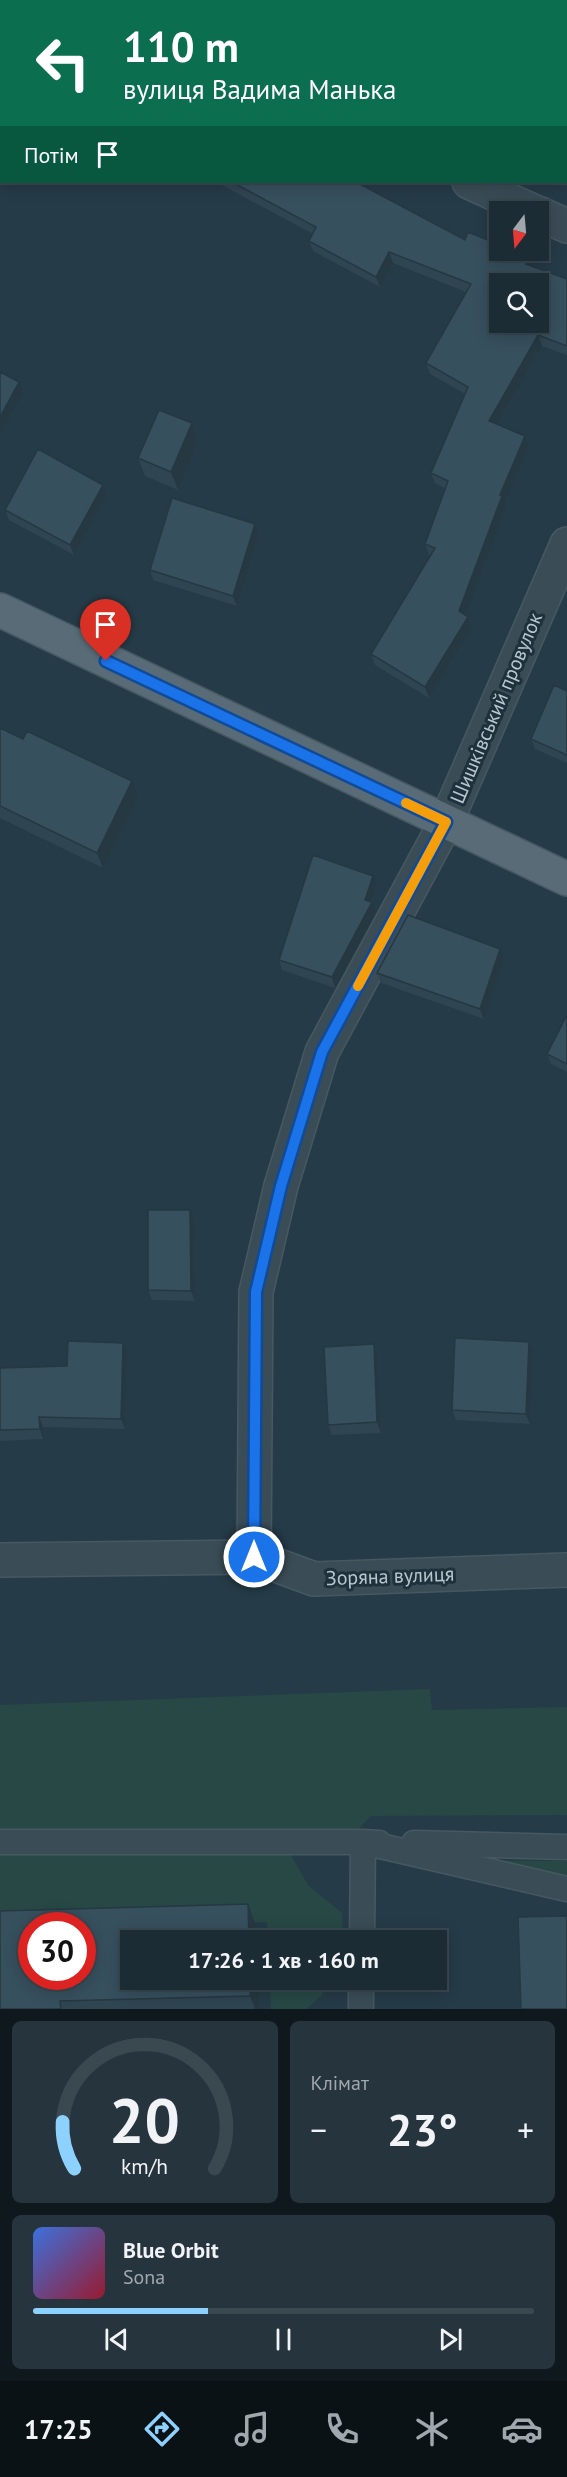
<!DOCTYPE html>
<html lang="uk">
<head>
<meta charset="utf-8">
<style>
  body { margin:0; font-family:"PT Sans",sans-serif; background:#25343d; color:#f1f3f6; height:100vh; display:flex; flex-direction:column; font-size:22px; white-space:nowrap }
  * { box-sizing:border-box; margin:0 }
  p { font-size:20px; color:#a0a7ad }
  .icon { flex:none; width:33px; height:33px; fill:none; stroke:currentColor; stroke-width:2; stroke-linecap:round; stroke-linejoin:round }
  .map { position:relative; height:2009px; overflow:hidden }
  .sheet { display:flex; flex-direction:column; gap:12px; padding:12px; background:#0f181d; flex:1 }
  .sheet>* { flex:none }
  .top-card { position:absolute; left:0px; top:0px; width:567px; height:183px; box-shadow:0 3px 15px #0003,0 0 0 2px #3a4850; background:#0b6e4f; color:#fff; overflow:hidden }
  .needle { width:39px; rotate:196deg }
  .fabs { position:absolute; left:489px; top:201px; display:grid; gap:12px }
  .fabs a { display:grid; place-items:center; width:60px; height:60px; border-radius:0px; background:#1c2c35; box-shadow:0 3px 15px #0003,0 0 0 2px #3a4850; font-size:30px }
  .speed { position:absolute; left:18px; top:1912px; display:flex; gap:12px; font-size:30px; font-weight:700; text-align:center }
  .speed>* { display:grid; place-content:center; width:78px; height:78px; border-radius:50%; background:#1c2c35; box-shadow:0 3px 15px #0003,0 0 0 2px #3a4850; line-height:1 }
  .speed .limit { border:9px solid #d22; background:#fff; color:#111 }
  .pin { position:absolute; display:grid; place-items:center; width:51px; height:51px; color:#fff; margin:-62px -26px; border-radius:50% 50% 50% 0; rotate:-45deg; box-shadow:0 0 6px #0007 }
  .pin .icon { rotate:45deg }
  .me { position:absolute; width:66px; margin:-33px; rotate:0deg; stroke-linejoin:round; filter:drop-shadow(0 0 4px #0008) }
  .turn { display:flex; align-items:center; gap:21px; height:126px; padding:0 24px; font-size:27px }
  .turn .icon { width:78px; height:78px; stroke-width:2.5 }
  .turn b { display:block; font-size:42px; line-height:51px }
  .then { display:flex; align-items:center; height:57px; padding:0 24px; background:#0003; gap:12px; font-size:22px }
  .big { font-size:45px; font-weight:800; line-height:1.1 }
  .sheet .card { flex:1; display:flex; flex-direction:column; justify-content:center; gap:9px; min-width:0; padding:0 21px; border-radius:9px; background:#25343d }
  .sheet .dial { align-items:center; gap:0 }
  .dial svg { height:156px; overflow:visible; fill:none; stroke:#3a4850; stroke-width:7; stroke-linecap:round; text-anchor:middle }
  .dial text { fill:#f1f3f6; stroke:none }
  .song { display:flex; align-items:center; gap:18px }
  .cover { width:72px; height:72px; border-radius:9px; background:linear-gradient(135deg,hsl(220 70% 55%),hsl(350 70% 35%)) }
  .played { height:6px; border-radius:3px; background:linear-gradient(90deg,#8dd1ff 35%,#3a4850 35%) }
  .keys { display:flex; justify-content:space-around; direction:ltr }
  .heat { display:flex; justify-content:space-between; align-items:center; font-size:33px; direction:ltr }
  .sheet .tiles { flex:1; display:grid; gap:12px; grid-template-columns:1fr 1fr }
  .card:last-child { grid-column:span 2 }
  .trip { position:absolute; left:120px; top:1930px; width:327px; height:60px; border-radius:0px; background:#1c2c35; box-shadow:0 3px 15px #0003,0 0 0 2px #3a4850; font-weight:800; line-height:60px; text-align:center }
  .menu { display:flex; height:96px; justify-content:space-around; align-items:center; background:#0b1215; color:#a0a7ad }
  .menu .icon { width:42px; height:42px }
  .menu .on { color:#8dd1ff }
  .menu b { font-size:27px; color:#f1f3f6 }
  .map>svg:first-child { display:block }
</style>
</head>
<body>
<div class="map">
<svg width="567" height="2009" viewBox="0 0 567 2009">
  <rect width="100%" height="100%" fill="#253b47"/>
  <path fill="#274845" d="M430,1689L432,1710L567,1707V1815L371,1816L353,1835L288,1850L308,1885L342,1913L343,1941H268L267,1922L0,1928V1705Z
    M469,1860L567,1861V1881Z
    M270,1980H329L321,1996L306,2009H271Z"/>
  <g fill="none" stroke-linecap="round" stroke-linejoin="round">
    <g stroke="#465862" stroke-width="27">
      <path id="service" d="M0,1842H363L567,1889
        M414,1843L567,1847
        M362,1941L363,1842L379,1843
        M361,2009V1980"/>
    </g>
    <g stroke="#465862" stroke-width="36">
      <path id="minor" d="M65,0L68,2
        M469,182L535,212
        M538,213L567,226
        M254,1557L256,1292L281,1186L322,1052L446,822L567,544
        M0,1560L254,1557L314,1579L567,1570"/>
    </g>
    <g stroke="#465862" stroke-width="36">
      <path id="primary" d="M0,610L567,879"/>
    </g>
    <path stroke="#415f5b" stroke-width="4" stroke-dasharray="4.5 4.5" stroke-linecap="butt" d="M521,2L522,0"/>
    <use href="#service" stroke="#3a4c56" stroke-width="24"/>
    <use href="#minor" stroke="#3a4c56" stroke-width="33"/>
    <use href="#primary" stroke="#586b76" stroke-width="33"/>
  </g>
  <path fill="#2f4551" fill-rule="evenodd" d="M388,0H484L483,2H390Z
    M216,182H356L465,240L567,279V355L542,346L498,424L529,447L505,503L506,507L465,615L468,617L472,627L429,698L375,665L371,654L431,556L429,555L425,544L446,489L435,483L431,473L465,394L430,374L426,363L466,292L393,263L380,287L313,251L309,241L313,234Z
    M198,441L178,490L145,476L138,458Z
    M103,485L107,495L74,555L9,520L5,510Z
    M255,524L259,534L237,606L153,580L150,570Z
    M567,691V763L535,749L531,739Z
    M0,728L138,797L103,868L0,818Z
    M377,886L372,902L376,912L335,988L282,970L279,960Z
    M504,959L484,1019L381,983L377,973Z
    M567,1015V1072L551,1064L547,1054Z
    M190,1210L194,1220L195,1301L152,1300L148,1290Z
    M123,1343L127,1353L125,1429L43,1427V1439L0,1441V1368L67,1366Z
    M374,1344L377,1354L381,1433L332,1435L328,1425Z
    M533,1352L530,1424L456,1420L452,1410Z
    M248,1904L258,1931V1941H130V1980H259V2009H0V1911ZM32,1926H82V1977H32Z"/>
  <path fill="#263842" d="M455,0H484L483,2H453Z
    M2,115V134L0,137V118Z
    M389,252L393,263L380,287L376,277Z
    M529,257L533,267L526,264Z
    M538,335L542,346L493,432L489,421Z
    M19,382L23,392L0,434V417Z
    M192,423L198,441L178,490L171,472Z
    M525,436L529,447L505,503L506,507L463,622L459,611L500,495Z
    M103,485L107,495L74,555L70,545Z
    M255,524L259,534L237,606L233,596Z
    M468,617L472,627L429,698L425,687Z
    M132,781L138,797L103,868L97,853Z
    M373,876L377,886L370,906L372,902L376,912L335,988L332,977L365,900Z
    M500,949L504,959L484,1019L480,1009Z
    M190,1210L194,1220L195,1301L191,1291Z
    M529,1342L533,1352L530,1424L526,1414Z
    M123,1343L127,1353L125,1429L121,1419Z
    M374,1344L377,1354L381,1433L377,1422Z
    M39,1417L43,1427V1439L40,1429Z
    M248,1904L258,1931V1941H249Z
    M250,1980H259V2009H255L250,1996Z"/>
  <path fill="#37505e" stroke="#263842" stroke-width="1.5" fill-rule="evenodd" d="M404,0H455L453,2H406Z
    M0,83H2V115L0,118Z
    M232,182H356L465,240L468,232L500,245V250H514L529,257L526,264L567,279V346L538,335L489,421L525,436L500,495L502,496L459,611L468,617L425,687L371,654L435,548L425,544L448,481L431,473L468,387L426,363L471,284L389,252L376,277L309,241L316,227ZM500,284H538V322H500Z
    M0,372L19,382L0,417Z
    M159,410L192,423L171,472L138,458Z
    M38,449L103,485L70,545L5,510Z
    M172,498L255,524L233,596L150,570Z
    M554,685L567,691V755L531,739Z
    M0,728L23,739L27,731L132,781L97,853L0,806Z
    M313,855L373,876L365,900L372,902L332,977L279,960Z
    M408,915L500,949L480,1009L377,973Z
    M567,1015V1064L547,1054Z
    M148,1210H190L191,1291L148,1290Z
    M455,1338L529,1342L526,1414L452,1410Z
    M68,1341L123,1343L121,1419L39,1417L40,1429L0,1430V1368L67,1366Z
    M374,1344L377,1422L328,1425L324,1347Z
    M248,1904L249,1941H130V1980H250V1996L60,2001L61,2009H0V1911ZM32,1926H82V1977H32Z
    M567,1916V2009H521L518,1917Z"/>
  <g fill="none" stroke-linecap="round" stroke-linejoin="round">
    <g stroke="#114b97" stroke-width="15">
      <path id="route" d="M106,661L446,822L322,1052L281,1186L256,1292L254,1557"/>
    </g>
    <use href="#route" stroke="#1a73e8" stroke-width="10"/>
    <path stroke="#f59e0b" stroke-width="10" d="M358,986L446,822L406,803"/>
  </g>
  <g text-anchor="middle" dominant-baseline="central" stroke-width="6" stroke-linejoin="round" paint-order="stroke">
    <g font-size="20" fill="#b8c6cf" stroke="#1e313c">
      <text transform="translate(496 708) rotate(-67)">Шишківський провулок</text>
      <text transform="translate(390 1576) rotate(-2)">Зоряна вулиця</text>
    </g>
  </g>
</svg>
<div class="fabs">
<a><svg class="needle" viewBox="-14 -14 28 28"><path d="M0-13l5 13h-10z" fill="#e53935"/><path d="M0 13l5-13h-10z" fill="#a0a7ad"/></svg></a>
<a><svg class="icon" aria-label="search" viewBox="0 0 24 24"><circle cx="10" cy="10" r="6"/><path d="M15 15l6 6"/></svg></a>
</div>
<div class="speed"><div class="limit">30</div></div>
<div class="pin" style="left:106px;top:661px;background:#d93025"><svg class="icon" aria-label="arrive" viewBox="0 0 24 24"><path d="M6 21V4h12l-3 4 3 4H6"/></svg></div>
<svg class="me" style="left:254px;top:1557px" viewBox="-20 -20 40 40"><circle r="17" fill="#1a73e8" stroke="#fff" stroke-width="3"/><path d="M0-11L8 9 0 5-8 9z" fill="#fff"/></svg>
<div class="trip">17:26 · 1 хв · 160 m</div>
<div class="top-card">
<div class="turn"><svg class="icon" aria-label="left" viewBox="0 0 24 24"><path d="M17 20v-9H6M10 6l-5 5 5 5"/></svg><div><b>110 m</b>вулиця Вадима Манька</div></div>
<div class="then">Потім<svg class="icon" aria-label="arrive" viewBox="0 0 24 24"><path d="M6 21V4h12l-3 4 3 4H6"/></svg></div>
</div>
</div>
<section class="sheet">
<div class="tiles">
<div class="card dial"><svg viewBox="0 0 100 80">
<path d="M14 69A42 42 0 1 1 86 69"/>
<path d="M14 69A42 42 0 0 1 8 45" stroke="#8dd1ff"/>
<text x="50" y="56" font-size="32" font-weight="700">20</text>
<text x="50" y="72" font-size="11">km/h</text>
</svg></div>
<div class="card"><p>Клімат</p>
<div class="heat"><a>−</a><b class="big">23°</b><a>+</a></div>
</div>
<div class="card">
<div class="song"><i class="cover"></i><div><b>Blue Orbit</b><p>Sona</p></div></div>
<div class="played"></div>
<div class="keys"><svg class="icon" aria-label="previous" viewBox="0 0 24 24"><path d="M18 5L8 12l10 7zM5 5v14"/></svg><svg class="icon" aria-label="pause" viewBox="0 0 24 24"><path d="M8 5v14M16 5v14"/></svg><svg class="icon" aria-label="next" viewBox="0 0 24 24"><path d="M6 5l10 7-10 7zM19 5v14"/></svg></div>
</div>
</div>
</section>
<nav class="menu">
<b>17:25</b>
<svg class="icon on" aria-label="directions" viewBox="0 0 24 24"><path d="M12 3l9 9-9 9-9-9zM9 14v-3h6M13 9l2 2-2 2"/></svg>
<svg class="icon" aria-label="music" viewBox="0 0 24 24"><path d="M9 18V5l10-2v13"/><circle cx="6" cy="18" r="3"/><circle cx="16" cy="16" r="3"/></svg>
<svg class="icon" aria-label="phone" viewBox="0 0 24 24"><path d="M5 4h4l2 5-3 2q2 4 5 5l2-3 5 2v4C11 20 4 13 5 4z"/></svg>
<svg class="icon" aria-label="climate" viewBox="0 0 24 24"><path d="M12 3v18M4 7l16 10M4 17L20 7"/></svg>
<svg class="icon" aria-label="car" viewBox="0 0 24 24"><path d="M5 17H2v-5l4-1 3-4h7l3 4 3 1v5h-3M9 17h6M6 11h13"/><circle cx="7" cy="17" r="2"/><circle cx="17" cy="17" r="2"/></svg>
</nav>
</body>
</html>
